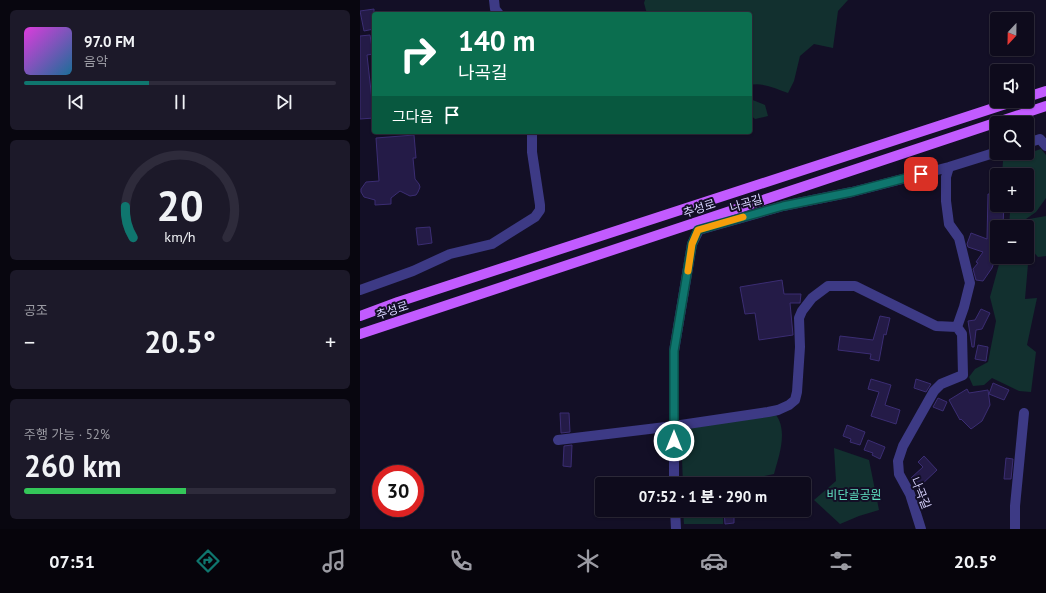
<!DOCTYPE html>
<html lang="ko">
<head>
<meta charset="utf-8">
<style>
  body { margin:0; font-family:"PT Sans","Noto Sans KR",sans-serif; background:#1c1929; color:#f1f3f6; height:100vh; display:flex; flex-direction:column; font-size:15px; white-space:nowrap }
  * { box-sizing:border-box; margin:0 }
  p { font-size:13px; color:#9b9ba3 }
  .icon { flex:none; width:22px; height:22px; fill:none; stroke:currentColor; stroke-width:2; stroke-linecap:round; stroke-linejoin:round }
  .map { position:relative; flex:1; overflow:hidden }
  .sheet { display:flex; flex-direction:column; gap:10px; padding:10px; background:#08060f; width:360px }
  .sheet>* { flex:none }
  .top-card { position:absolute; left:12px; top:12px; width:380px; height:122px; border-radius:4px; box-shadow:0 1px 3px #0004,0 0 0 1px #2e2b3b; background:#0b6e4f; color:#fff; overflow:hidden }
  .needle { width:26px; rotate:202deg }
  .controls { position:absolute; left:630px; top:12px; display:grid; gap:8px }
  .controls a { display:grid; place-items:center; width:44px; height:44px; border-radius:4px; background:#0e0b1c; box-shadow:0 1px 3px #0004,0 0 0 1px #2e2b3b; font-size:20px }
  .speed { position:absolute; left:12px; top:465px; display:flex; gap:8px; font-size:20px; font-weight:700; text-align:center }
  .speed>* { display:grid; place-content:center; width:52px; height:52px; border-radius:50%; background:#0e0b1c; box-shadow:0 1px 3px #0004,0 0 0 1px #2e2b3b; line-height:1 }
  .speed .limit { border:6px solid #d22; background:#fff; color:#111 }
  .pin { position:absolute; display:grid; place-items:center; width:34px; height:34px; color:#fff; margin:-17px; border-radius:8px; box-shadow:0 2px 6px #0006 }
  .me { position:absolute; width:44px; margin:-22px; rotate:0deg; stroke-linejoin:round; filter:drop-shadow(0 0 3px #0008) }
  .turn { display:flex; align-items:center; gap:14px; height:84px; padding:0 20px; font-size:18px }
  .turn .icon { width:52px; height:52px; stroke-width:2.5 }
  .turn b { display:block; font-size:28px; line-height:34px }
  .then { display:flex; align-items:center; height:38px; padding:0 20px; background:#0003; gap:8px; font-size:15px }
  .big { font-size:30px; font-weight:800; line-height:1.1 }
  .sheet .card { flex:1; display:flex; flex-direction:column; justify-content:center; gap:6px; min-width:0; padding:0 14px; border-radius:6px; background:#1c1929 }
  .sheet .dial { align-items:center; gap:0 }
  .dial svg { height:104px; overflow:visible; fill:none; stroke:#2e2b3b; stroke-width:7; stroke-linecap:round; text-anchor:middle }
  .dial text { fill:#f1f3f6; stroke:none }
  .song { display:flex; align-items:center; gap:12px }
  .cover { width:48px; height:48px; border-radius:6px; background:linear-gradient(135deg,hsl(300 70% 55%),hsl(200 70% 35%)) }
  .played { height:4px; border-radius:2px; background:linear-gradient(90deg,#0f766e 40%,#2e2b3b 40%) }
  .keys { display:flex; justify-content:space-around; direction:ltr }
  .heat { display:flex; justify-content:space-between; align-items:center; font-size:22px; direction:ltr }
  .charge { height:6px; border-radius:3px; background:linear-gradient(90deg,#34c759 52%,#2e2b3b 0) }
  .trip { position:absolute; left:235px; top:477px; width:216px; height:40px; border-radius:4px; background:#0e0b1c; box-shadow:0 1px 3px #0004,0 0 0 1px #2e2b3b; font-weight:800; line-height:40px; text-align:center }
  .dock { display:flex; height:64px; justify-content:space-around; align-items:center; background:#06040b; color:#9b9ba3 }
  .dock .icon { width:28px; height:28px }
  .dock .selected { color:#0f766e }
  .dock b { font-size:18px; color:#f1f3f6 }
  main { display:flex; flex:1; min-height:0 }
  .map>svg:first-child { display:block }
</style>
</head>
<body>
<main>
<section class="sheet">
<div class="card">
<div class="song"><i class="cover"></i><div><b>97.0 FM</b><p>음악</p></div></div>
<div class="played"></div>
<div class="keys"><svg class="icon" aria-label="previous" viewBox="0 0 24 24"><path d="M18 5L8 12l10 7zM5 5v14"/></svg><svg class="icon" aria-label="pause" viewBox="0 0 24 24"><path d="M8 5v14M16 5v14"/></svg><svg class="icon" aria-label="next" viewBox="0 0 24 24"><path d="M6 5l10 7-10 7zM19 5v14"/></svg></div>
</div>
<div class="card dial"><svg viewBox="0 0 100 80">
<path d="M14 69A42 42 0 1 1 86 69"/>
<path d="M14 69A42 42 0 0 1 8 45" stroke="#0f766e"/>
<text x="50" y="56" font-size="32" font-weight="700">20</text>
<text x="50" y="72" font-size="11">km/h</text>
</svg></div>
<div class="card"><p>공조</p>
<div class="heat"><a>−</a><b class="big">20.5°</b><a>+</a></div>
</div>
<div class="card"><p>주행 가능 · 52%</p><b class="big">260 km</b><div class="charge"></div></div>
</section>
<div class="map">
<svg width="686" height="529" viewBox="0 0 686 529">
  <rect width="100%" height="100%" fill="#130f26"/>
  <path fill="#12302f" d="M285,0H488L478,11L473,48L454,44L440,56L434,81L428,93C416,89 403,82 390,85V14H287L284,3Z
    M390,99L405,105L408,116L395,119L390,115Z
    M681,149L686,155V198L676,212L666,219V227H649L650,212L649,205H667V175H642L643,161Z
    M686,216V256L678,257L668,246L669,219Z
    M641,257H666L668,264L665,299L677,298L667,345L676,352L671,392L659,391L632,378L624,385L613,386L609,377L615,369L628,362L636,321L630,297Z
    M416,415C428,431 419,456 414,474L394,478L392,484H323L321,434L324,429Z
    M474,448L509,460L519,510L499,516L480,524L454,500L476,481Z
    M323,510H377V513L363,514V524H324Z"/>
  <path fill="#241b47" stroke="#3b2d73" d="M14,9V29L4,31L0,11Z
    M10,35L13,54L7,55L14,118L0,119V36Z
    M54,135L56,158H53L55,179L59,184L60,187L58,192L56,195L50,196L40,191L31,198V204L15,205V200L4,197L1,192V189L6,182L19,181L16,138Z
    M628,194H637V205H644L643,224H637V254L632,268L623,281L616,280L613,269L618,263L616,262L623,252L608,247L607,244L611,233L627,239Z
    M70,227L72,243L58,245L56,228Z
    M422,280L424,294H441L440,303H430L433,335L399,340L395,313L385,314L380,287Z
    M621,309L630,313L622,329L616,330L614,347H612L608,321L615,320Z
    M520,316L530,318L526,335L524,334L519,361L510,359L511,354L478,350L480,336L513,340Z
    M618,345L628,347L626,361L615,359Z
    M511,379L531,385L525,405L540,410L536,424L511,416L519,392L508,389Z
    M556,379L571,384L566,392L554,388Z
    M633,383L649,390L644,400L629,394Z
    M607,389L609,393L628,390L630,405L622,421L611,429L601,419L600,420L589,400Z
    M578,398L587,402L583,411L573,407Z
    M200,413H209L210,432L201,433Z
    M487,425L505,432L500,445L490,442L491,439L483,436Z
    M508,440L525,447L520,459L512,455L513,453L504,450Z
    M212,445L211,467L203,466L204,446Z
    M564,456L577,470L559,487L551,478L563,467L558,462Z
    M646,458L653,459L651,479H644Z
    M364,510H374V523L365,524Z"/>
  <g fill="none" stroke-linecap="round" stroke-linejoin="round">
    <path stroke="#3d3a85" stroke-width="10" d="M134,0L135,9L139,14
      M667,143L680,139L686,146
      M0,290L53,271L90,254L132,244L175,217L180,210V205L172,152V132
      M198,440L314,426L408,412L418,410L429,405L435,400L437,392L440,347L439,318L442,311L452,298L468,286H495L576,326L597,327
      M314,484V351L332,244L339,230L423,206L492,192L589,167L637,152
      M315,510L316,529
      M561,529L550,494L539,474L538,461L543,446L574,391L581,384L603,375L602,334L597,327L604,307L610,283L599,238L589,224L586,201V177L589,167
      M655,529V506L664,413"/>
    <path stroke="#c25bff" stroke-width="10" d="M667,97L686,91
      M0,316L38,302L655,101
      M0,334L686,106"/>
  </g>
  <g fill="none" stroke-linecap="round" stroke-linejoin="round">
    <g stroke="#0a4d48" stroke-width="10">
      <path id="route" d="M314,441V351L332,244L338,230L423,206L492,192L561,174"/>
    </g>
    <use href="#route" stroke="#0f766e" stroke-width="7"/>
    <path stroke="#f59e0b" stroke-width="7" d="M328,271L332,244L338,230L383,217"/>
  </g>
  <g text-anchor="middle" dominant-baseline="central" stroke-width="4" stroke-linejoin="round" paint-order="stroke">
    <g font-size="12" fill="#d9d4ff" stroke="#130f26">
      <text transform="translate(386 203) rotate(-16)">나곡길</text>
      <text transform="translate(339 208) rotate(-18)">추성로</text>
      <text transform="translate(32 310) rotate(-18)">추성로</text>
      <text transform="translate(561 493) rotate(68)">나곡길</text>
    </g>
    <g font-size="12" fill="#5fe0c0" stroke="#130f26">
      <text x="494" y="494">비단골공원</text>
    </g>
  </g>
</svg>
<div class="controls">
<a><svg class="needle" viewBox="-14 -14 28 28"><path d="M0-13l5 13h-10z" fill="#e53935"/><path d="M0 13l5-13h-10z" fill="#9b9ba3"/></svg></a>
<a><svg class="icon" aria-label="sound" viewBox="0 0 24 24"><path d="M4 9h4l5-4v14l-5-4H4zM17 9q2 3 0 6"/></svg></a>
<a><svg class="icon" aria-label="search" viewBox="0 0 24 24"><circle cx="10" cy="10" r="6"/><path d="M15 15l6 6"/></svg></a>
<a>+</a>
<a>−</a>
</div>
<div class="speed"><div class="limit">30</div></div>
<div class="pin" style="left:561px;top:174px;background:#d93025"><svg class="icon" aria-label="arrive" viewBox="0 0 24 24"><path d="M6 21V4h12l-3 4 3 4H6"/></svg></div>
<svg class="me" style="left:314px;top:441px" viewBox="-20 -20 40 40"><circle r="17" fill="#0f766e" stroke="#fff" stroke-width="3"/><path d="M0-11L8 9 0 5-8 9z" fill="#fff"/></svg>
<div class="trip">07:52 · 1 분 · 290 m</div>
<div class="top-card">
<div class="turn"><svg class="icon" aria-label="right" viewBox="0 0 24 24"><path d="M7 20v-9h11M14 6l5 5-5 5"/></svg><div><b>140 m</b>나곡길</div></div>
<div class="then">그다음<svg class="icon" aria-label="arrive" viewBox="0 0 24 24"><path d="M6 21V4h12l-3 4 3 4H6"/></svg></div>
</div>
</div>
</main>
<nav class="dock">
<b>07:51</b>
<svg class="icon selected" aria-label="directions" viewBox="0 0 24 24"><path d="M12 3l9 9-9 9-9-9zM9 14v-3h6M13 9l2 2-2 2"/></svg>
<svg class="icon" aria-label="music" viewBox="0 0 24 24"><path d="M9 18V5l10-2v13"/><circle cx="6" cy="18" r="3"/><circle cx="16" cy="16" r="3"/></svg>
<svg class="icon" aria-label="phone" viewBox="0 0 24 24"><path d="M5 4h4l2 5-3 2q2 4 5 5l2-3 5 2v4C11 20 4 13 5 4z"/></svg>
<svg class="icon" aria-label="climate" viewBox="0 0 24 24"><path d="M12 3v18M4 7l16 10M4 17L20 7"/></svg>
<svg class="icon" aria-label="car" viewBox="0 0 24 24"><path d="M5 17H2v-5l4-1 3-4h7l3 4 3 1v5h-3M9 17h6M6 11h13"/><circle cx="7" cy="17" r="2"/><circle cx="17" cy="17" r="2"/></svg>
<svg class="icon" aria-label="filters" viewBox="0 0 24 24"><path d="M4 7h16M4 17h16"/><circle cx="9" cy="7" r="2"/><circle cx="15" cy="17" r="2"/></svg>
<b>20.5°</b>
</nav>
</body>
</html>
